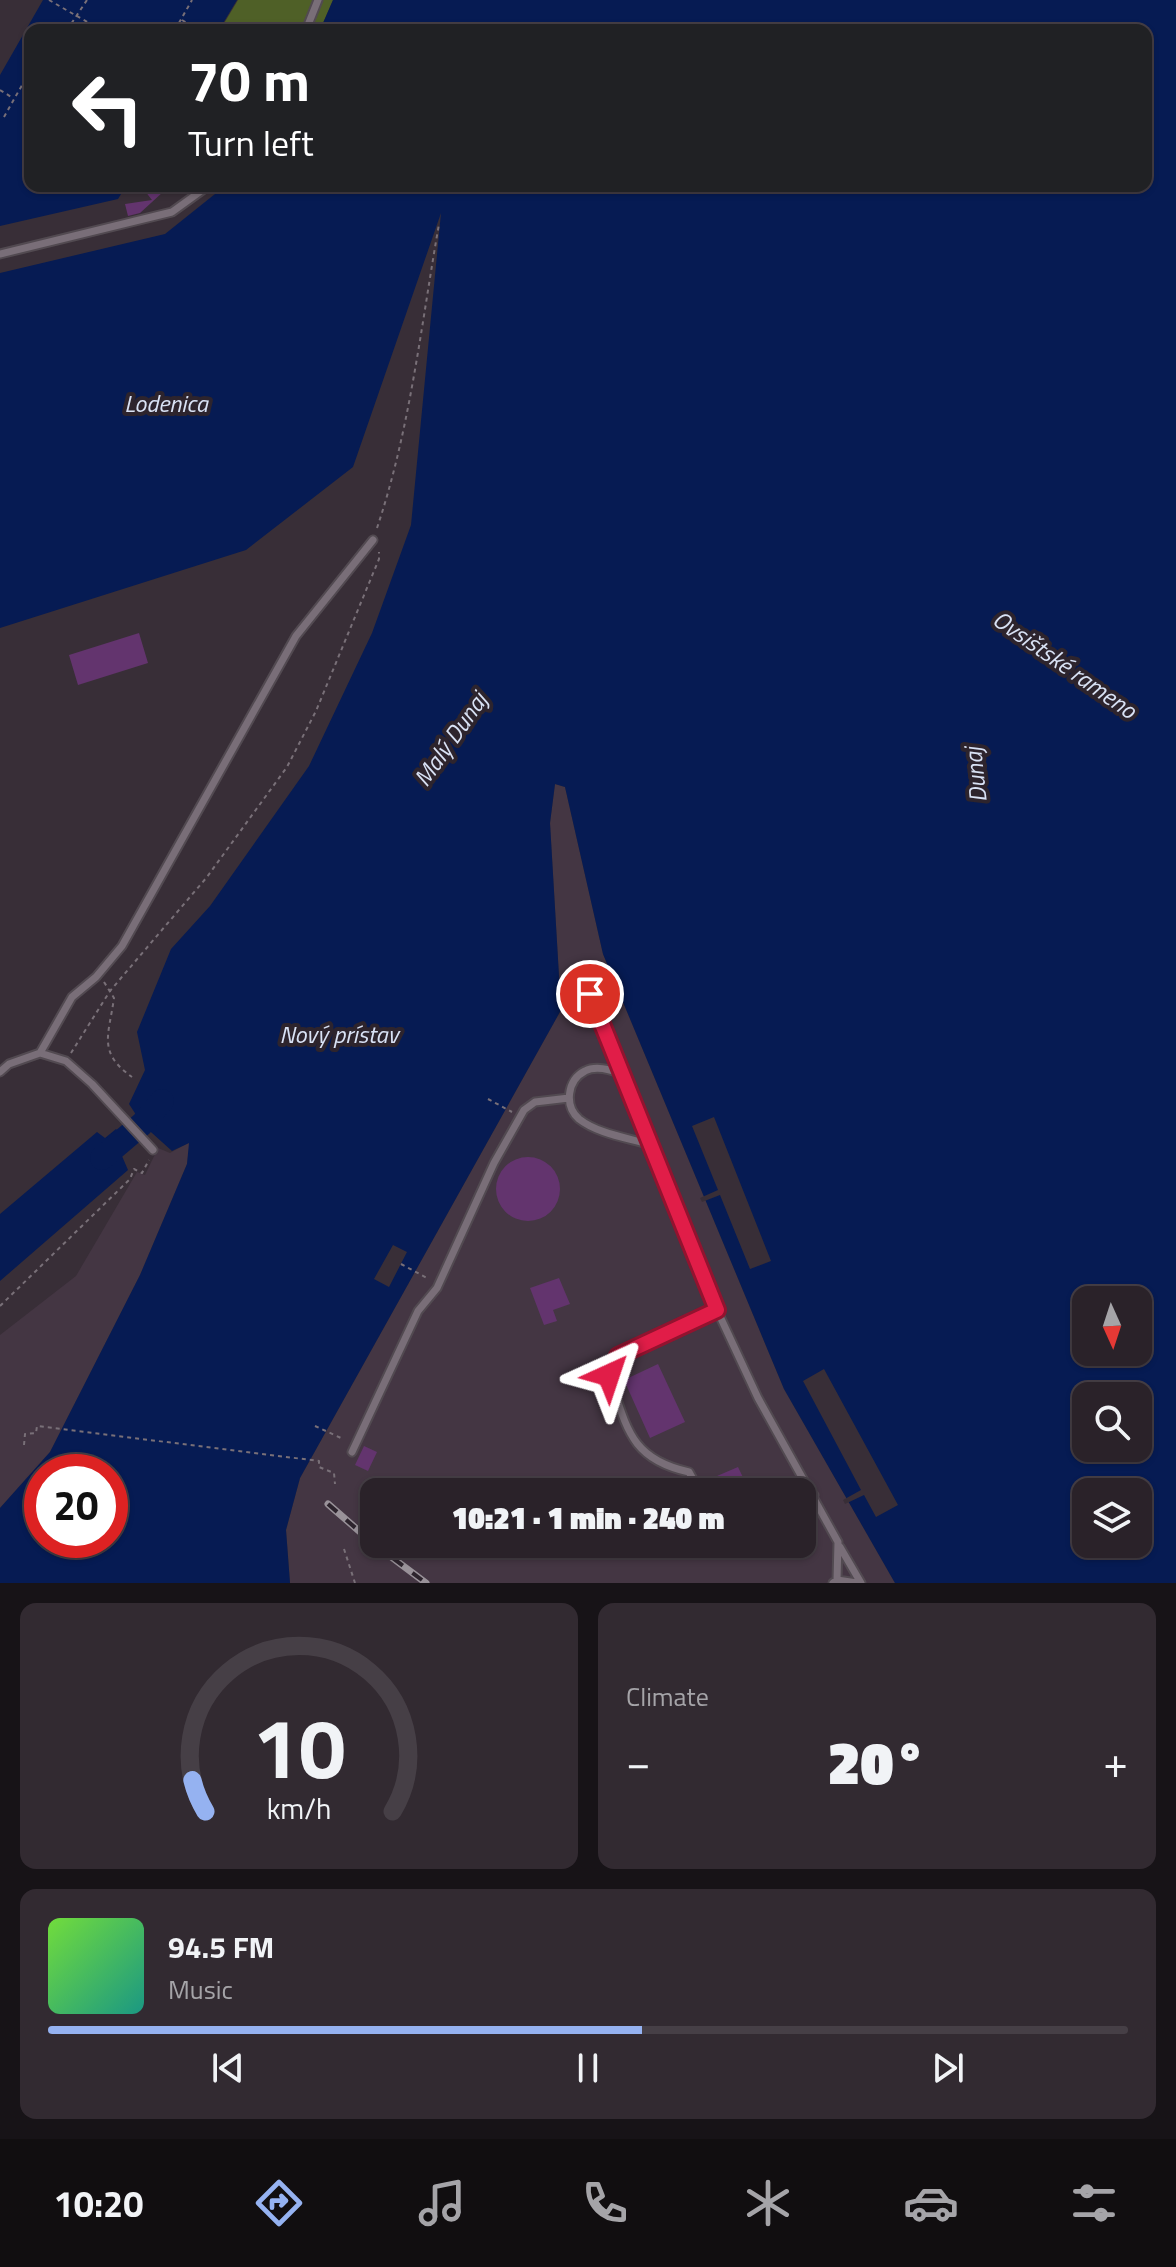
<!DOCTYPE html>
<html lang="en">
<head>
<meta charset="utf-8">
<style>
  body { margin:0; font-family:"Titillium Web",sans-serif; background:#322a31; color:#f1f3f6; height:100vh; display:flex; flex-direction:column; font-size:30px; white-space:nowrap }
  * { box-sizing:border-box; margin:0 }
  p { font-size:26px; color:#a5a4a8 }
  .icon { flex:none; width:44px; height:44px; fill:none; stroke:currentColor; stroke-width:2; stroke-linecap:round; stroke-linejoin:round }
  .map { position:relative; height:1583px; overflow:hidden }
  .sheet { display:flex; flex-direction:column; gap:20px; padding:20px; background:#171317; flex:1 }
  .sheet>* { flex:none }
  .guide { position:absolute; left:24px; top:24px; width:1128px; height:168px; border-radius:16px; box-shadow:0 2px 6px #0004,0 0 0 2px #463f46; background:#202124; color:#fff; overflow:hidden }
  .needle { width:52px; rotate:177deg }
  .buttons { position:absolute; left:1072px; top:1286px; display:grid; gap:16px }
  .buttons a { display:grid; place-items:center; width:80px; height:80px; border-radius:16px; background:#2a2229; box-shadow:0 2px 6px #0004,0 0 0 2px #463f46; font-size:40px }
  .speed { position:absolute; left:24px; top:1454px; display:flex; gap:16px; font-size:40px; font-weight:700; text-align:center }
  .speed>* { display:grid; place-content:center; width:104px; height:104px; border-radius:50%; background:#2a2229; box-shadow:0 2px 6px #0004,0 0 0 2px #463f46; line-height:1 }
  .speed .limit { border:12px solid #d22; background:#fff; color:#111 }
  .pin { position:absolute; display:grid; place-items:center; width:68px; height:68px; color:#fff; margin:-34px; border:4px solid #fff; border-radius:50%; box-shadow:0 2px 8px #0007 }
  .me { position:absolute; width:88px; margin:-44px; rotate:42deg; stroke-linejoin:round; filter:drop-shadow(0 0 6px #0008) }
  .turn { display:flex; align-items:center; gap:28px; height:168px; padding:0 32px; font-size:36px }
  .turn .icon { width:104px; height:104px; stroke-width:2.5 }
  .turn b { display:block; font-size:56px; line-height:68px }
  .big { font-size:60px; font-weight:800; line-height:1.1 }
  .sheet .card { flex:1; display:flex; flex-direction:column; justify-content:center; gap:12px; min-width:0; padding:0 28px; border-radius:16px; background:#322a31 }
  .sheet .dial { align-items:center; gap:0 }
  .dial svg { height:208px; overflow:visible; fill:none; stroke:#463f46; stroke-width:7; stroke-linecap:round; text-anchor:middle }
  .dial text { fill:#f1f3f6; stroke:none }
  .song { display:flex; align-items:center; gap:24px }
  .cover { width:96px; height:96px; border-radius:12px; background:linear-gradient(135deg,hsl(100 70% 55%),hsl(170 70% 35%)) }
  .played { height:8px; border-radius:4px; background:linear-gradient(90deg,#95b2f1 55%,#463f46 55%) }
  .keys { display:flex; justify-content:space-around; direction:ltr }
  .heat { display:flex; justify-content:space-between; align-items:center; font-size:44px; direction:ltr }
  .sheet .tiles { flex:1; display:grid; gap:20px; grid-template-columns:1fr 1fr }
  .card:last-child { grid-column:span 2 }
  .trip { position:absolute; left:360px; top:1478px; width:456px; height:80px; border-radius:16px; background:#2a2229; box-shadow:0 2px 6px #0004,0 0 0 2px #463f46; font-weight:800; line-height:80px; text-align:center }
  .dock { display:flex; height:128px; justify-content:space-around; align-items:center; background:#110e10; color:#a5a4a8 }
  .dock .icon { width:56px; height:56px }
  .dock .current { color:#95b2f1 }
  .dock b { font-size:36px; color:#f1f3f6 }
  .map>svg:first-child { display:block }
</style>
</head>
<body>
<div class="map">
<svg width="1176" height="1583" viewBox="0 0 1176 1583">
  <rect width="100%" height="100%" fill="#382e37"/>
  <path fill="#443643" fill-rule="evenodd" d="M555,784L565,787L603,954L784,1389L895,1583H290L286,1530L300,1478L561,1010L550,823ZM374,1492H802V1544H374Z
    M190,1142L187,1164L140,1275L50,1452L0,1508V1335L76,1276L137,1172L145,1175L158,1148L170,1153Z"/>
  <path fill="#4f6027" d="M238,0H333L320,30H220Z"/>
  <path fill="#061b53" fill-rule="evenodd" d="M43,0H237L219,30H30V186H126L118,199L0,226V75Z
    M333,0H1176V1583H895L784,1389L603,954L565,787L555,784L550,823L561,1010L300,1478L286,1530L290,1583H0V1508L50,1452L140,1275L187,1164L189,1143L172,1151L142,1124L129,1104L145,1070L137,1032L171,949L210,906L309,766L372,633L411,525L441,213L353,467L246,550L0,628V273L165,234L225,186H1146V30H320ZM1086,1300H1138V1352H1086ZM1086,1396H1138V1448H1086ZM42,1472H110V1540H42ZM1086,1492H1138V1544H1086Z
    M116,1129L131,1145L122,1156L128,1170L0,1281V1214L97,1132L105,1138Z"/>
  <path fill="#382e37" d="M714,1117L771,1261L750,1269L720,1195L702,1202L700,1198L718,1190L692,1126Z
    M393,1245L407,1252L389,1287L374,1279Z
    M824,1369L898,1505L876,1517L864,1495L845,1504L843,1500L861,1490L803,1381Z"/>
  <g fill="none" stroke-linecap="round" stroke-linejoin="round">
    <path stroke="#061b53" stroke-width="24" d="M102,1158L142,1124L162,1101"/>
  </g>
  <path fill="#63346e" d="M141,186H158L163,192L140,213L128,216L125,204L152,200Z
    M139,633L148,663L78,685L69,655Z
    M496 1189a32 32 0 1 1 64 0a32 32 0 1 1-64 0Z
    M559,1278L570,1304L553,1310L557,1321L544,1325L530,1288Z
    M658,1364L685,1422L650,1438L624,1380Z
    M364,1446L377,1452L368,1471L355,1465Z
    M738,1467L750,1492H714L710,1484L719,1480L717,1476Z"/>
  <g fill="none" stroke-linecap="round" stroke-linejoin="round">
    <g stroke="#524a51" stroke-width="11">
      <path id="service" d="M306,30L318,0
        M0,254L172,212L208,186
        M590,994L622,1074
        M40,1053L66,1061L92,1084L153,1150
        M0,1072L9,1064L40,1053L72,997L96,977L122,946L296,636L373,540
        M651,1145L622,1074C612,1070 596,1065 585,1071C567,1080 564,1106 579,1119C598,1134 629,1138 651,1145L717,1310
        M352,1452L418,1311L437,1288L494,1163L524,1110L535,1102L569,1098
        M700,1492L689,1472C630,1459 627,1428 609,1375L618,1356L717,1310L758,1398L838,1542L837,1580
        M802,1500L814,1495
        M840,1547L861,1583
        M833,1583L837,1580L857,1583"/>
    </g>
    <path stroke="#797078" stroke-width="2" stroke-dasharray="4 4" stroke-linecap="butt" d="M49,0L101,30
      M182,20L199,30
      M67,30L87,0
      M175,30L192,0
      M0,90L13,98
      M4,117L30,71
      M377,528C410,430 421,326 439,224
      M104,982L114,998C109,1035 97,1052 132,1077
      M71,1053L110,991L207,877L287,767L316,711L379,559V552
      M488,1099L512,1112
      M401,1264L427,1278
      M0,1306L130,1179L134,1169L142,1173L149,1160
      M315,1426L341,1438
      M24,1445L25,1434L36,1433L37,1426L319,1461V1467L334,1473L335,1484
      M344,1549L355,1583"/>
    <use href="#service" stroke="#796e78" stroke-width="7"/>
    <g stroke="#999299" stroke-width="7">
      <path id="rail" d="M328,1504L374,1544
        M374,1544L426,1583"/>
    </g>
    <use href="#rail" stroke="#2d242d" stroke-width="4" stroke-dasharray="12" stroke-linecap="butt"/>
  </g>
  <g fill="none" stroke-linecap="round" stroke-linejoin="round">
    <g stroke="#92132f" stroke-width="20">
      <path id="route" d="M590,994L717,1310L618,1356L609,1375"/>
    </g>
    <use href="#route" stroke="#e11d48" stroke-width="14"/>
  </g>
  <g text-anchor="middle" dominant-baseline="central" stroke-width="8" stroke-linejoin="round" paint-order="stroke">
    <g font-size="24" font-style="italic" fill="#d9e2f5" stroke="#2d242d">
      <text x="166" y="403">Lodenica</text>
      <text transform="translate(1065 664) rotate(35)">Ovsištské rameno</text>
      <text transform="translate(450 739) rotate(-55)">Malý Dunaj</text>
      <text transform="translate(975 775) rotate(-96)">Dunaj</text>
      <text x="339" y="1034">Nový prístav</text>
    </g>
  </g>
</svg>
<div class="buttons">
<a><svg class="needle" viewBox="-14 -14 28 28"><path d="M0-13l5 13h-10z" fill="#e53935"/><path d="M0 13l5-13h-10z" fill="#a5a4a8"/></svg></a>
<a><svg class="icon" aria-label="search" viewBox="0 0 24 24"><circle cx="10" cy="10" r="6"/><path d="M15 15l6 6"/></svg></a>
<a><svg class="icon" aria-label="layers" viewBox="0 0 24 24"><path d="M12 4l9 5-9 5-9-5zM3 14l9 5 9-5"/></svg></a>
</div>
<div class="speed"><div class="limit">20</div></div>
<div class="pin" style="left:590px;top:994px;background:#d93025"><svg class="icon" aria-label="arrive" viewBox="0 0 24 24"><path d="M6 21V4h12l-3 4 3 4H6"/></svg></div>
<svg class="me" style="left:609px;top:1375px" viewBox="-20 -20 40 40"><path d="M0-17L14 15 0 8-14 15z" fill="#e11d48" stroke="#fff" stroke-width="4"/></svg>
<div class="trip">10:21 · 1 min · 240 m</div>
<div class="guide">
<div class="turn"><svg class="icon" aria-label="left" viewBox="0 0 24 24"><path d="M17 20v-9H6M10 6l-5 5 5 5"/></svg><div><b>70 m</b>Turn left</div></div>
</div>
</div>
<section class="sheet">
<div class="tiles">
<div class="card dial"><svg viewBox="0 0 100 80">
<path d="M14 69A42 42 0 1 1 86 69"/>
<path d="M14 69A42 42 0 0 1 9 57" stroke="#95b2f1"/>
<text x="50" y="56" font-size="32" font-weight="700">10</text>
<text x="50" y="72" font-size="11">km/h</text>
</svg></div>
<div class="card"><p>Climate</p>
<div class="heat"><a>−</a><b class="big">20°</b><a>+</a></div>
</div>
<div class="card">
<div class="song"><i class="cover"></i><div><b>94.5 FM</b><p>Music</p></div></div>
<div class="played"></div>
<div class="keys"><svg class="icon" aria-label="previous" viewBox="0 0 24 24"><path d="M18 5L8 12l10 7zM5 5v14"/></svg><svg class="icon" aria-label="pause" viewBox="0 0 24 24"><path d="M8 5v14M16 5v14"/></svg><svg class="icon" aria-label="next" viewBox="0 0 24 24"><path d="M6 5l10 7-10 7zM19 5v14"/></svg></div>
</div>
</div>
</section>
<nav class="dock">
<b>10:20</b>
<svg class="icon current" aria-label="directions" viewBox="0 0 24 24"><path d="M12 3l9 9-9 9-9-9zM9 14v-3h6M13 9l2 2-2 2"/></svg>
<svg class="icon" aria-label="music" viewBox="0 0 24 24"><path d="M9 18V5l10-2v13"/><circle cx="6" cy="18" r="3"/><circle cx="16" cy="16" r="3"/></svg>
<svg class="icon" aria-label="phone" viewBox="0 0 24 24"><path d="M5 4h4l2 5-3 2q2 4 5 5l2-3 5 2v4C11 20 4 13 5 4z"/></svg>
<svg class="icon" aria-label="climate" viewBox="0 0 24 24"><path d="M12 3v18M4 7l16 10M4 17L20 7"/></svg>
<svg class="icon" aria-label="car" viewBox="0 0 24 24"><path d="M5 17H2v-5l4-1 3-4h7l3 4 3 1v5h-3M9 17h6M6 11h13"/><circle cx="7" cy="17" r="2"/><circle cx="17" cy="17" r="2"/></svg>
<svg class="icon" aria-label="filters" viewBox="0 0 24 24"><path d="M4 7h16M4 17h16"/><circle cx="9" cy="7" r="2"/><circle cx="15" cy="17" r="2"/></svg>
</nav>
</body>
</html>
